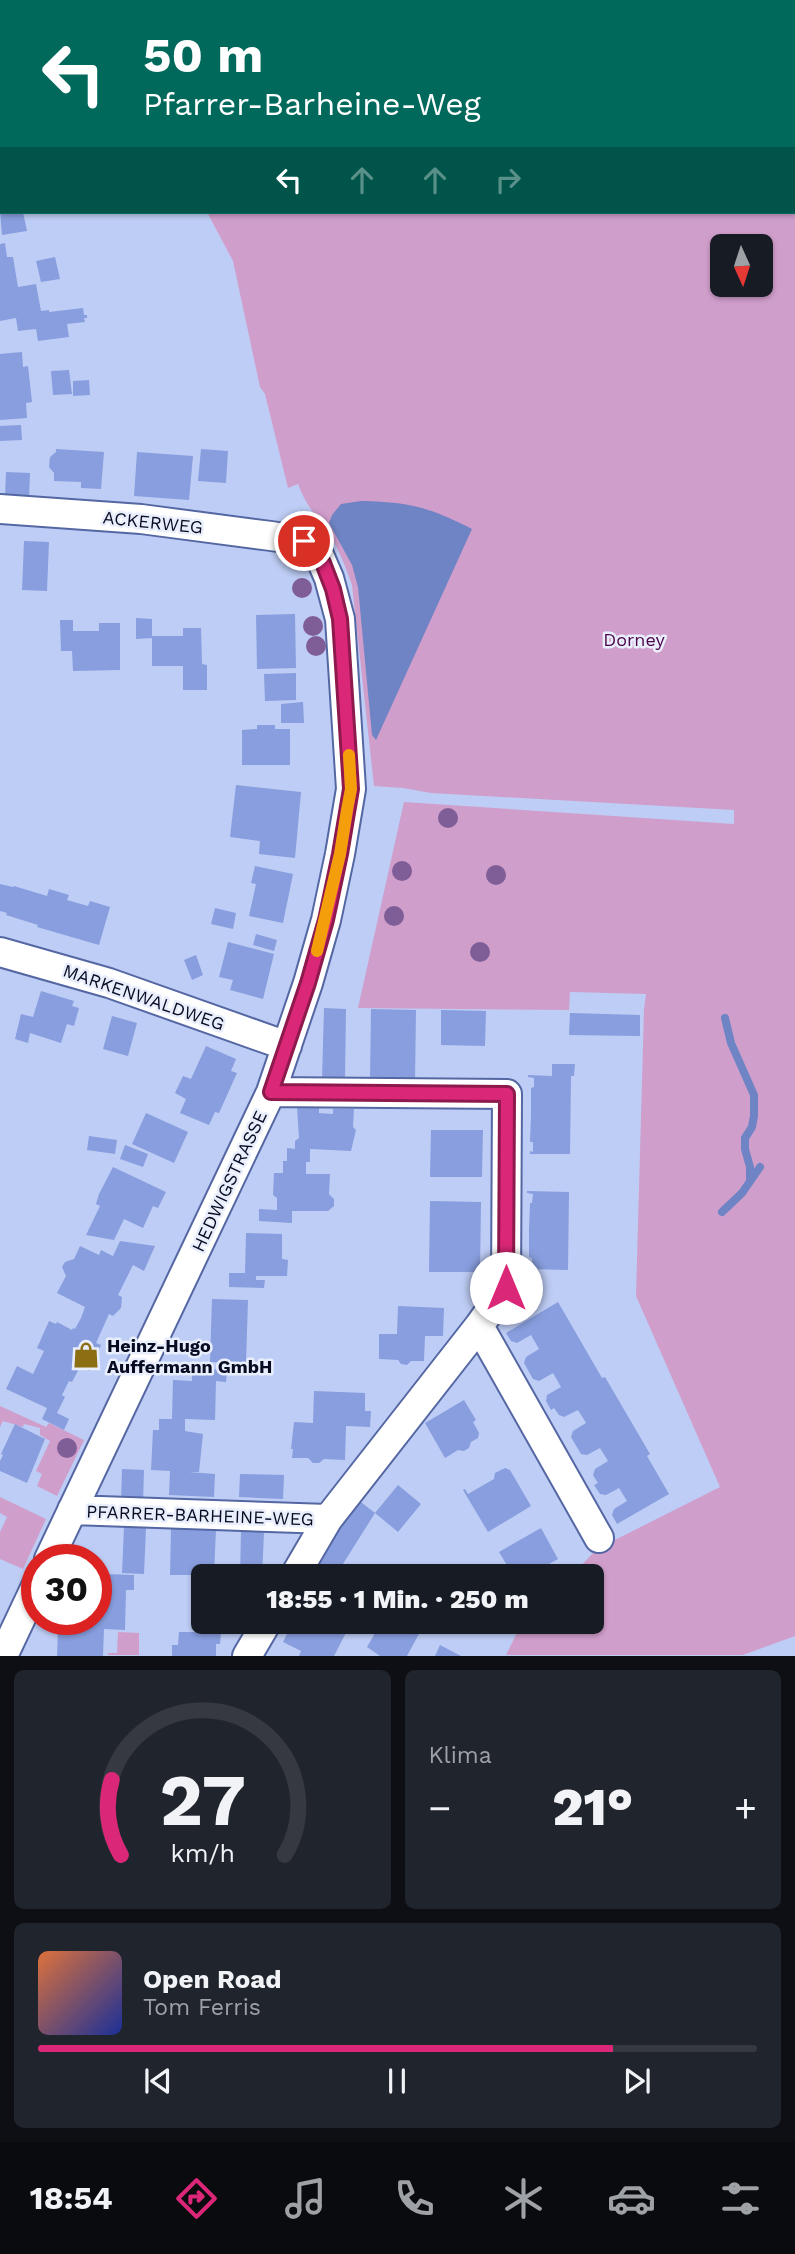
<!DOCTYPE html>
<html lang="de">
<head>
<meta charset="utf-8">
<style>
  body { margin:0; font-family:"Work Sans",sans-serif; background:#20242c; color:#f1f3f6; height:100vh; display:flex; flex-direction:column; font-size:26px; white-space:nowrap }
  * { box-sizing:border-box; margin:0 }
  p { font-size:23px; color:#9ea1a6 }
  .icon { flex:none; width:38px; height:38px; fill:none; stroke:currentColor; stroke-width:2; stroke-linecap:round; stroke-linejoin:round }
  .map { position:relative; height:1656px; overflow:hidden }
  .side { display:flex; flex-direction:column; gap:14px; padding:14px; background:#0d0f14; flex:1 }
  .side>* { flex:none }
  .hud { position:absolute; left:0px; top:0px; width:796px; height:214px; box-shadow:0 2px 5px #0004; background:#00695c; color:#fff; overflow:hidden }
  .needle { width:46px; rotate:177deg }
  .fabs { position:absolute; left:710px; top:234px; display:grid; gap:14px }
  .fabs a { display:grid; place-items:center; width:63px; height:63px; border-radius:10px; background:#171b24; box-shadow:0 2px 5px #0004; font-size:35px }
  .speed { position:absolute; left:21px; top:1544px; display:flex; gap:14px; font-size:35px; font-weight:700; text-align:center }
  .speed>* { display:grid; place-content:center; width:91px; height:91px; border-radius:50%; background:#171b24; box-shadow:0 2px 5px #0004; line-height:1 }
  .speed .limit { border:10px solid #d22; background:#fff; color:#111 }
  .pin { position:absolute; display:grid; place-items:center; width:60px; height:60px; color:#fff; margin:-30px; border:4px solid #fff; border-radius:50%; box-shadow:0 2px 7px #0007 }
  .me { position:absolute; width:77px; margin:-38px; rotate:0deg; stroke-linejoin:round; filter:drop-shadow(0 0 5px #0008) }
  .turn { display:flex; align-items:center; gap:24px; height:147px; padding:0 28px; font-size:32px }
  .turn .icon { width:91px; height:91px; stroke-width:2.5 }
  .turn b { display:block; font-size:49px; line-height:60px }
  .lanes { display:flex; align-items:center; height:66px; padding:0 28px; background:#0003; justify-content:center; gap:35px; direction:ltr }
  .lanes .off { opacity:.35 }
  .big { font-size:52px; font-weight:800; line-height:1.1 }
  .side .tile { flex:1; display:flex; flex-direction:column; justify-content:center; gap:10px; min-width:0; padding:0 24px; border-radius:10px; background:#20242c }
  .side .dial { align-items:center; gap:0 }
  .dial svg { height:182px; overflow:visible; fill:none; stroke:#363941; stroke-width:7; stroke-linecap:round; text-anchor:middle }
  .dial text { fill:#f1f3f6; stroke:none }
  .song { display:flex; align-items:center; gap:21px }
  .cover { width:84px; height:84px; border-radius:10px; background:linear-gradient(135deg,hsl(20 70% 55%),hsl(230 70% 35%)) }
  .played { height:7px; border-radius:4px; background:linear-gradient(90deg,#db2777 80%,#363941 80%) }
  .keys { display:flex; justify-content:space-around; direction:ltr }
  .heat { display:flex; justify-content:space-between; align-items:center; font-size:38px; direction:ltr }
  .side .tiles { flex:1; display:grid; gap:14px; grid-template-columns:1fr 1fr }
  .tile:last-child { grid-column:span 2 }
  .trip { position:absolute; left:191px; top:1564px; width:413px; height:70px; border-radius:10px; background:#171b24; box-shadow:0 2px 5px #0004; font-weight:800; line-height:70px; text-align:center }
  .tabs { display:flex; height:112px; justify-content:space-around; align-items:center; background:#090b0e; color:#9ea1a6 }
  .tabs .icon { width:49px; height:49px }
  .tabs .on { color:#db2777 }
  .tabs b { font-size:32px; color:#f1f3f6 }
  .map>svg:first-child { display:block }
</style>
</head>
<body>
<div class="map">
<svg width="795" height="1656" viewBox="0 0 795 1656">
  <rect width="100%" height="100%" fill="#becdf5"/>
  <path fill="#d09ecb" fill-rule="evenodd" d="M83,0H795V1636L743,1655H506L519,1629L525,1622H592V1577H570L597,1549L720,1487L636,1296L644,1009L646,994L570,992L569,1010L358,1008L404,802L734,824V810L431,793L403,788L374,786L352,585C347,570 341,556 334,542C321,520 307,509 298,484L288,488L265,394L260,387L233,261L207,212H794V2H85ZM723,247H761V285H723Z
    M0,1406L46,1427L49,1423L84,1440L57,1496L37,1486L42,1474L36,1471L50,1441L40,1435V1428L24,1424L23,1427L3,1421L0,1427Z
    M0,1497L46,1519L23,1569L0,1559V1532L7,1517L0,1513Z
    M118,1632L139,1633V1655H108V1653H117Z"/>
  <path fill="#6f84c4" d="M361,501C409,502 429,507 472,529L376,740L372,735L358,587L352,565L329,523L332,515L341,504Z"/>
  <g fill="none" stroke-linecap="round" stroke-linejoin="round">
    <path stroke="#6f84c4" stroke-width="8" d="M725,1018L731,1043L754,1095V1116L752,1127L745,1138V1149L750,1167V1181
      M722,1212L742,1193L760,1167"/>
  </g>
  <path fill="#889ede" d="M0,212H23L27,231L2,235Z
    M5,243L7,257H13L18,287L36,284L41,311L49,310V312L83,308L84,315H87V318H84L85,322L67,324L69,337L38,341L36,329L18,331L16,318L0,321V244Z
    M55,257L60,279L41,282L36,261Z
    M22,352L23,367L28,366L32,402L26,403L27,418L0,420V354Z
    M69,370L72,394L53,395L51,371Z
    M89,380L90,395L73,396V381Z
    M21,425L22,440L0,441V426Z
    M56,449L104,452L101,489L81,488V482L54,481V473L49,467L50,457L56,452Z
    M201,449L228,451L226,483L198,481Z
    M137,452L193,456L189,500L134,496Z
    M6,472L30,473L29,499L5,498Z
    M24,541L49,542L47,591L22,590Z
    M295,614L296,668L257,669L256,615Z
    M136,618L152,619V638L136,639Z
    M60,620H73V631H99V623H120V670L73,671L72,651H61Z
    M183,628H201L202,664L207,665V690H183V666H152V636H183Z
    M296,673V700L265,701L264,674Z
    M303,702L304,723H281V704Z
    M257,725H275V729H290V765H242V730L257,729Z
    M236,785L301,792L295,858L259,854L260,841L230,837Z
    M255,866L293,874L283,923L249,916L256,884L251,883Z
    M0,884L13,887L14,886L47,896L49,889L69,895L67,900L88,906L90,901L110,907L99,945L37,927L38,925L6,915L7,913L0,911Z
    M215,908L236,913L233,929L211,924Z
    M256,934L277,940L274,951L253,945Z
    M228,942L274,954L263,999L230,990L233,980L219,977Z
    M196,955L203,975L192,980L184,960Z
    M41,991L74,1001L72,1006L79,1008L74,1026L67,1024L61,1043L30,1033L28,1043L15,1039L21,1014L33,1017Z
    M324,1008L346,1009L345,1080H322Z
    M371,1009L416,1010L415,1081L370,1080Z
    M441,1010L486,1011L485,1046L441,1045Z
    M570,1013L640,1015V1036L569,1035Z
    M112,1016L137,1023L128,1056L103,1049Z
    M206,1046L236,1059L231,1071L237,1073L219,1113L215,1112L209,1125L180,1113L186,1099L175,1093L183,1076L191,1079Z
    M552,1064H575L574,1076H571L570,1154H530V1151L533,1152V1142H530L531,1115V1088L534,1087V1078L528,1077V1075L552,1076Z
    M297,1107L319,1108V1113L333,1114V1109H354L353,1127L356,1130L351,1151L310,1149V1162H306V1174H330L329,1194L334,1199V1206L328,1211H292V1223L259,1221V1209L277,1210V1198L273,1195L274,1173H283V1161H287V1148L295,1149V1141L299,1138Z
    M146,1113L188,1132L174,1163L132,1144Z
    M431,1130H483L482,1177H430Z
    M89,1136L117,1140L115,1154L87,1150Z
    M125,1145L148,1154L143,1167L120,1159Z
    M113,1167L166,1192L158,1208L153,1206L143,1228L124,1219L114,1240L86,1235L100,1206L96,1204L99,1194Z
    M527,1191L569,1192L568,1270L526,1269V1267H532V1258L529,1257V1230L530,1203H532L533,1194L527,1193Z
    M430,1201L481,1202L480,1272H429Z
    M246,1233L282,1234V1259L288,1260L287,1276H256V1280H265L264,1288L229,1287V1273H245Z
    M120,1241L155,1246L144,1271L133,1265L118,1295L122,1297L121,1308L113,1316L109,1314L96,1343L101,1345L89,1371L80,1367L72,1382L69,1381L62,1395L65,1397L57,1413L69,1419L64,1430L42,1419L47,1408L6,1389L17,1366L33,1374L44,1351L37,1348L49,1321L56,1324L57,1322L72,1330L73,1328L75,1329L81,1318L85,1307L57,1293L66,1276L62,1267L65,1262L74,1259L80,1246L99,1255L101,1250L113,1256Z
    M212,1299L248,1300L246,1363L210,1362Z
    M558,1302L602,1378L605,1377L650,1454L647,1456L669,1494L617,1524L612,1515L614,1509L627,1501L619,1488L606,1495L600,1494L594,1485L598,1483L593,1475L595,1469L608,1461L600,1448L587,1455L581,1454L571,1437L573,1431L586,1423L578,1410L564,1417L559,1415L554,1408L551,1410L546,1401L547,1395L561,1387L553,1373L539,1381L533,1379L524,1363L526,1357L539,1349L531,1335L517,1343L511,1341L506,1333Z
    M398,1306L444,1308L443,1336H425L424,1361H411L407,1365L401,1364L398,1360L379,1359V1334H397Z
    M192,1368L227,1370L226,1382L216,1381L215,1420L185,1419V1431L203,1434L199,1472H189L215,1474L214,1497L169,1495L170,1471L151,1470L153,1430H159V1419H172L173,1380L192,1381Z
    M314,1391L365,1393V1411H371L370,1427L346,1426L345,1460L324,1459L319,1463H313L308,1458H292L293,1449H291L294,1422L313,1423Z
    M464,1400L476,1420L473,1422L479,1433L478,1438L471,1442L469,1448L464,1451L458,1450L445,1458L425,1423Z
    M15,1424L45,1439L27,1483L0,1471V1461L3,1455L1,1454Z
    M505,1468L510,1470L531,1506L488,1532L463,1490L465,1489L468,1494L494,1479L495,1473Z
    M122,1469L144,1470L143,1504L121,1503Z
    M240,1474L284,1475L283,1499L239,1497Z
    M398,1485L421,1504L398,1532L375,1513Z
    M357,1499L375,1513L336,1575L316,1562Z
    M124,1527L146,1528L144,1574L122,1573Z
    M171,1527L216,1529L214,1575H170Z
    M541,1528L558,1559L526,1577H514L499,1552Z
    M241,1531L264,1532L262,1577H240Z
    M105,1574L134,1575V1590H126L125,1630L104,1629L103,1656H57L58,1628H76V1619H96V1587L105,1588Z
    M200,1597H203V1622H240V1633H221L220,1644H216V1656H172V1645H178L179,1632H199Z
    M293,1622H349L351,1623L334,1656H299L301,1651L283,1642Z
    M380,1622H408L421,1630L407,1656H380L367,1647L374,1635L372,1630L375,1624Z
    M440,1645L461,1656H435Z"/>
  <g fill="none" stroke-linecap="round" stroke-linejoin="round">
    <g stroke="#5467a3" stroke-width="32">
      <path id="street" d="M0,509L141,519L271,536L305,541L310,544L319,555L329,578L340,619L351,789L340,854L326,920L308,983L271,1092L49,1559
        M0,952L109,983L287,1046
        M271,1092L507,1094L506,1288L479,1326L328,1519L294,1577
        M479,1326L599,1538
        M72,1510L328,1519
        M3,1656L37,1584
        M247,1656L267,1622"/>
    </g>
    <use href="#street" stroke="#fff" stroke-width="28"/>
  </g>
  <g fill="#7f5e97">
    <circle cx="302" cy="588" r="10"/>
    <circle cx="313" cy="626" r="10"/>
    <circle cx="316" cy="646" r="10"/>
    <circle cx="448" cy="818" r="10"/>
    <circle cx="402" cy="871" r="10"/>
    <circle cx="496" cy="875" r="10"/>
    <circle cx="394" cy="916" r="10"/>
    <circle cx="480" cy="952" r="10"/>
    <circle cx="67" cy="1448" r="10"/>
  </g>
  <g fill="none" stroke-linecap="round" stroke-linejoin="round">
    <g stroke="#8e194d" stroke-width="18">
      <path id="route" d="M304,541L314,548L323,563L333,589L340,619L351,789L340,854L326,920L308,983L271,1092L507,1094L506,1288"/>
    </g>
    <use href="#route" stroke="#db2777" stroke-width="12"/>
    <path stroke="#f59e0b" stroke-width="12" d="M317,951L340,854L347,810L351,789L349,755"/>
  </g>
  <defs>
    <g id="shop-bare" transform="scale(2.1)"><path d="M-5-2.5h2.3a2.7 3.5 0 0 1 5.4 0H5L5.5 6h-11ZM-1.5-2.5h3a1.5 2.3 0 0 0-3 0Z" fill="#8c6f12" stroke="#e9eefc" stroke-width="2.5" paint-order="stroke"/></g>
  </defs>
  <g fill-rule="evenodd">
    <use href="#shop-bare" x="86" y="1355"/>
  </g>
  <g text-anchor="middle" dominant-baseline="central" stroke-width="5" stroke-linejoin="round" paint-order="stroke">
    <g font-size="18" fill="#060b22" stroke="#e9eefc">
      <text transform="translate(153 522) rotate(6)">ACKERWEG</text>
      <text transform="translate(144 997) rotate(19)">MARKENWALDWEG</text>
      <text transform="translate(229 1181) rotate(-65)">HEDWIGSTRASSE</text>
      <text transform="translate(200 1515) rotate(2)">PFARRER-BARHEINE-WEG</text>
    </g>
    <g font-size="18" fill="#4c034a" stroke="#e9eefc">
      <text x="634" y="639">Dorney</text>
    </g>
    <g font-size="18" font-weight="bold" fill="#060b22" stroke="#e9eefc" text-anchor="start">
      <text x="107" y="1345">Heinz-Hugo<tspan x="107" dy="21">Auffermann GmbH</tspan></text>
    </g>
  </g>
</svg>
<div class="fabs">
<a><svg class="needle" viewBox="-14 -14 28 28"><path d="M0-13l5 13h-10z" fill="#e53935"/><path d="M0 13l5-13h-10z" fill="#9ea1a6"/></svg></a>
</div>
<div class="speed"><div class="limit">30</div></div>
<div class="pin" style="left:304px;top:541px;background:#d93025"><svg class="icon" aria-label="arrive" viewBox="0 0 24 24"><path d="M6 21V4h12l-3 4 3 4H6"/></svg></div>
<svg class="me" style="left:506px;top:1288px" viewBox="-20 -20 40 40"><circle r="19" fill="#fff"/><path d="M0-13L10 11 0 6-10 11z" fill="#db2777"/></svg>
<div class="trip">18:55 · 1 Min. · 250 m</div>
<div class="hud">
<div class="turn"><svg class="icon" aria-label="left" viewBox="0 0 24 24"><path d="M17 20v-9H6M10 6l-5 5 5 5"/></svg><div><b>50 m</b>Pfarrer-Barheine-Weg</div></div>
<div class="lanes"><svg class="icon" aria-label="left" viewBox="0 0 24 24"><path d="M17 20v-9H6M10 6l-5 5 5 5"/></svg><svg class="icon off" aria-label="ahead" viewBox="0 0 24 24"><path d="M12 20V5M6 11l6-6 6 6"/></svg><svg class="icon off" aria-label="ahead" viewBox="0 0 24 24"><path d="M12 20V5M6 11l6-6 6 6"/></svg><svg class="icon off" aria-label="right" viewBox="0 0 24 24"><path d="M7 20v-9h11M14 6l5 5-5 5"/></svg></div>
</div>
</div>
<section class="side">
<div class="tiles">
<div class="tile dial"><svg viewBox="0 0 100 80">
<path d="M14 69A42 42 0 1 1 86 69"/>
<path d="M14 69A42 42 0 0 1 10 36" stroke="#db2777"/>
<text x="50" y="56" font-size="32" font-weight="700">27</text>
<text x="50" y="72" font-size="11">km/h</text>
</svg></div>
<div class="tile"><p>Klima</p>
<div class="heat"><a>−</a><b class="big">21°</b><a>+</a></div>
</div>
<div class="tile">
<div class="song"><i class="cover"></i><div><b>Open Road</b><p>Tom Ferris</p></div></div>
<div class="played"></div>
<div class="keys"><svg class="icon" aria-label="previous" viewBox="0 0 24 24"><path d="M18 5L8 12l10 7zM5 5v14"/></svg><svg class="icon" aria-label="pause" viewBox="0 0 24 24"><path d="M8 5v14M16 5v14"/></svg><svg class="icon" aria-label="next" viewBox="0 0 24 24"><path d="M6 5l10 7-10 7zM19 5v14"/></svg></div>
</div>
</div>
</section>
<nav class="tabs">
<b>18:54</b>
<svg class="icon on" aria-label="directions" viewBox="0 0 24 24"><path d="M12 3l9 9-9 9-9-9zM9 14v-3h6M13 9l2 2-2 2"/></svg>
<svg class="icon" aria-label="music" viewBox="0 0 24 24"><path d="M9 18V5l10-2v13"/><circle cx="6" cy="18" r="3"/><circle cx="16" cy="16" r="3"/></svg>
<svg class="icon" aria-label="phone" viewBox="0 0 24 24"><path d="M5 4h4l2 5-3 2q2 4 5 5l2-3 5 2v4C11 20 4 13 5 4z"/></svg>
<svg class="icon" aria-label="climate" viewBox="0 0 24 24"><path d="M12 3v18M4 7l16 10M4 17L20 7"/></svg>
<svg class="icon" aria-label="car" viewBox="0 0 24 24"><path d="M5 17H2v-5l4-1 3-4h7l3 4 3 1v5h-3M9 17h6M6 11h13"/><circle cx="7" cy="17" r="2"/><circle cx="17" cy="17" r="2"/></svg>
<svg class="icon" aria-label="filters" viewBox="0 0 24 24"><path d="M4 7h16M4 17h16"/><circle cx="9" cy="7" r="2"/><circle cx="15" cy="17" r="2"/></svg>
</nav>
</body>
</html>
